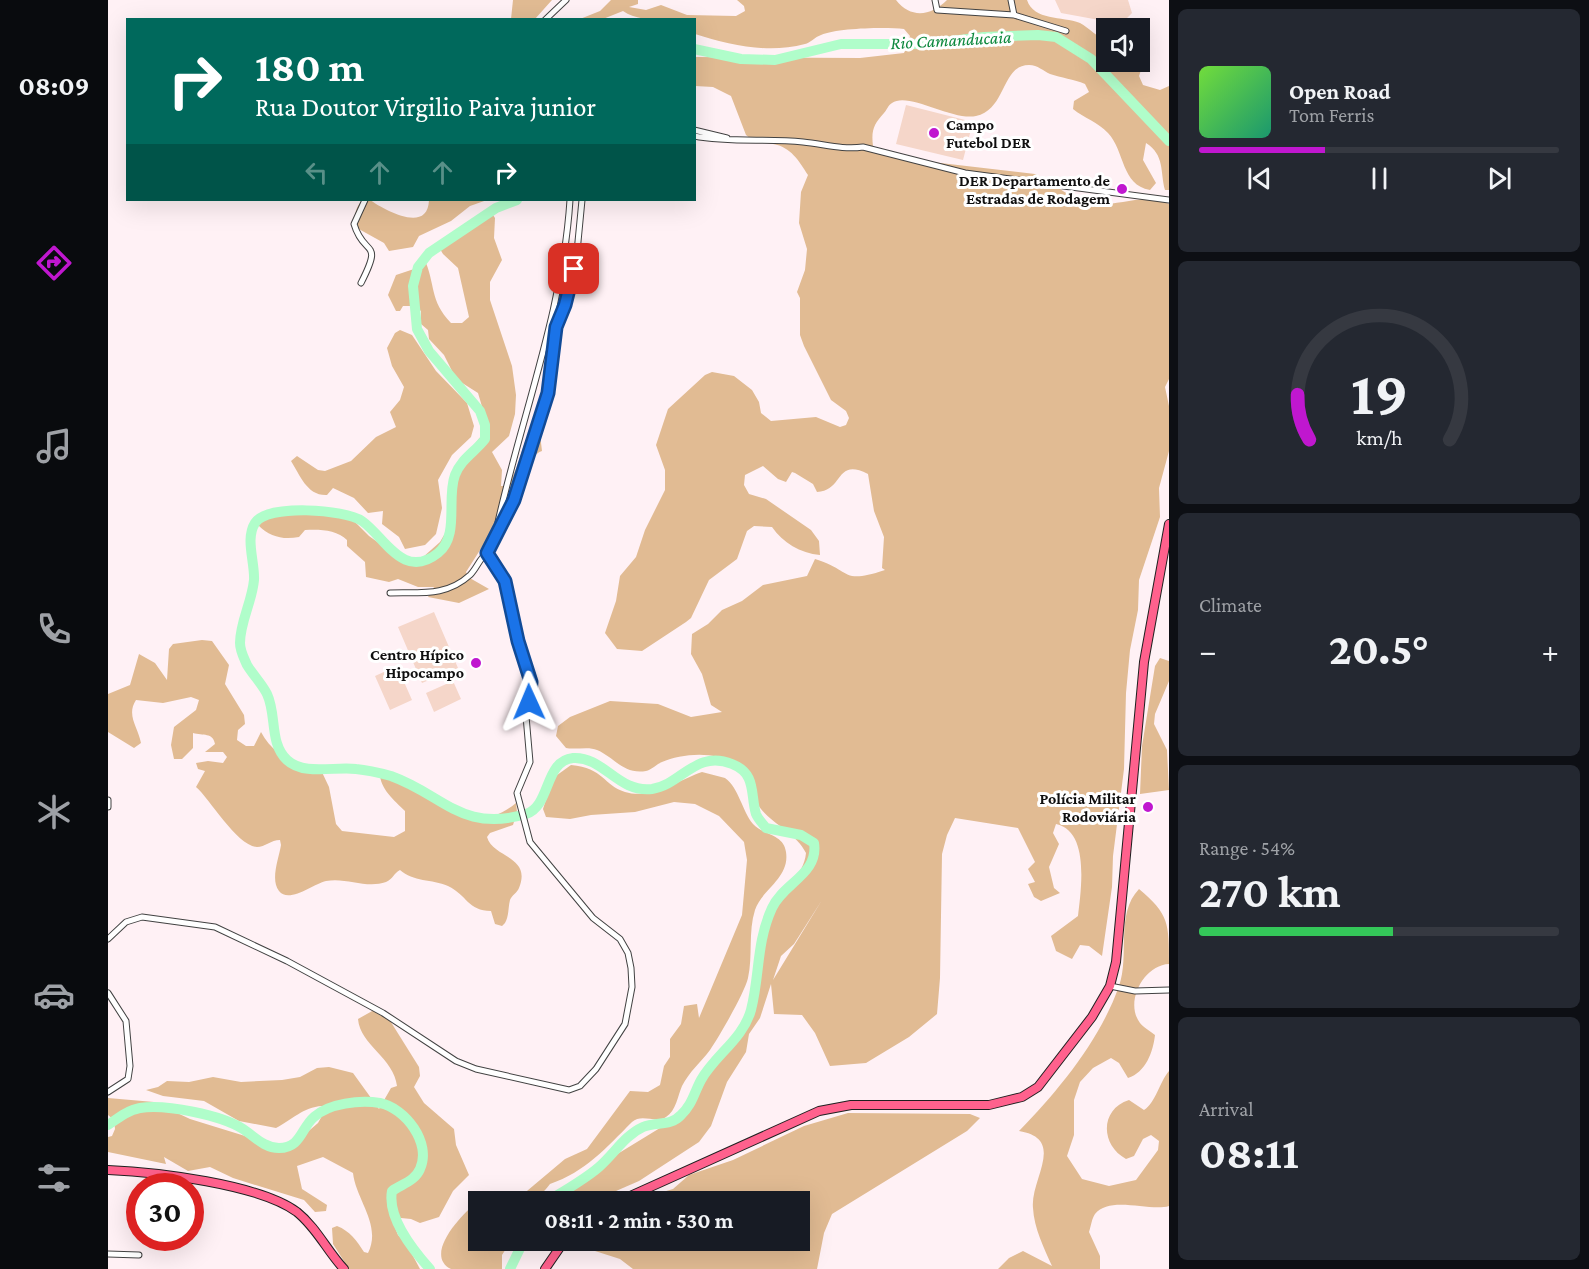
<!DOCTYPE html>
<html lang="en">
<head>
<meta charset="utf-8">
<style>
  body { margin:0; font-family:"Crimson Pro",serif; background:#242831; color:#f1f3f6; height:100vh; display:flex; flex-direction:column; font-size:22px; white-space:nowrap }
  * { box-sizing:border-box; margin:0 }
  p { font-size:20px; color:#9ea1a6 }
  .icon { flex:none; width:33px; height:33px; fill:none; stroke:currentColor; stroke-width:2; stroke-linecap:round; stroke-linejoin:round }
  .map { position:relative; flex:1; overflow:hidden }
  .side { display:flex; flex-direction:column; gap:9px; padding:9px; background:#0d0f14; width:420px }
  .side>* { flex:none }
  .guide { position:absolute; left:18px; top:18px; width:570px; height:183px; border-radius:0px; box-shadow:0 6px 24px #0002; background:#00695c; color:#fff; overflow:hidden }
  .fabs { position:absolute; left:988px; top:18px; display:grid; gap:12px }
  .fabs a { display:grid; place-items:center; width:54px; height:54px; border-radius:0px; background:#171b24; box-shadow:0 6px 24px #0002; font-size:30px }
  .speed { position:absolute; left:18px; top:1173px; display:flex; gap:12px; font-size:30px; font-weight:700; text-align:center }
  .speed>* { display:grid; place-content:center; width:78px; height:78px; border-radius:50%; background:#171b24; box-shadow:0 6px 24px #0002; line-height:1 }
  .speed .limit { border:9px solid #d22; background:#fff; color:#111 }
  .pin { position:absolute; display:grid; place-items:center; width:51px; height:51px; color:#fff; margin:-26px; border-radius:12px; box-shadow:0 3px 9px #0006 }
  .me { position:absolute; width:66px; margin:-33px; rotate:359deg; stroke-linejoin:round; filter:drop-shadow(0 0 4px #0008) }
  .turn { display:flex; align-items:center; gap:21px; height:126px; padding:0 30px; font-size:27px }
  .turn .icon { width:78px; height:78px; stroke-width:2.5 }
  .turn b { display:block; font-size:42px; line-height:51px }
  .lanes { display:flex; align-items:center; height:57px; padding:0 30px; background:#0003; justify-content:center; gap:30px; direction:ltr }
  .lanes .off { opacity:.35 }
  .big { font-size:45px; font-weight:700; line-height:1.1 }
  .side .card { flex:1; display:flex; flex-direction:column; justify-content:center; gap:9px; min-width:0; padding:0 21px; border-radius:9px; background:#242831 }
  .side .dial { align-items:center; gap:0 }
  .dial svg { height:156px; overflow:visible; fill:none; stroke:#363941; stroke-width:7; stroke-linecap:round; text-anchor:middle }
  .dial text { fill:#f1f3f6; stroke:none }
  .song { display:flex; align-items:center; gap:18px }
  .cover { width:72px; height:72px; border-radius:9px; background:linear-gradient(135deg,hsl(100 70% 55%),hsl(160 70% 35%)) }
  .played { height:6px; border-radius:3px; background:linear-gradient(90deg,#c017cf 35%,#363941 35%) }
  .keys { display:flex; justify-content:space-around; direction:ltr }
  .heat { display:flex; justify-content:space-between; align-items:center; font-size:33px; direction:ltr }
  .charge { height:9px; border-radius:4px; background:linear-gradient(90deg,#34c759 54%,#363941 0) }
  .trip { position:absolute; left:360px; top:1191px; width:342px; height:60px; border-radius:0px; background:#171b24; box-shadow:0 6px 24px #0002; font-weight:700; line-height:60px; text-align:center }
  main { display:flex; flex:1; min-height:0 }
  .tab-bar { display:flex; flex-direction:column; width:108px; justify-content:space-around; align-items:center; background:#090b0e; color:#9ea1a6 }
  .tab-bar .icon { width:42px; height:42px }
  .tab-bar .on { color:#c017cf }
  .tab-bar b { font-size:27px; color:#f1f3f6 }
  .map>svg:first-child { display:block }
</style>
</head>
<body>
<main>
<nav class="tab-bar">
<b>08:09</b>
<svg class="icon on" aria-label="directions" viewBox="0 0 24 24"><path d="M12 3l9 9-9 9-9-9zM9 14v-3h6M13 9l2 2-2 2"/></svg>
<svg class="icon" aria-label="music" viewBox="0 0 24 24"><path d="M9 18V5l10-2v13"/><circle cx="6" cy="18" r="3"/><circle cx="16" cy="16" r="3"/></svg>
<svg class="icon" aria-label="phone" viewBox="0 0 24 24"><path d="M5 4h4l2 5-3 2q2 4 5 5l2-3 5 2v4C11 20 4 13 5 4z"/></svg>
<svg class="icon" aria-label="climate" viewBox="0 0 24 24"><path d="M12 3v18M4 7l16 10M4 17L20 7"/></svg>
<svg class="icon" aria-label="car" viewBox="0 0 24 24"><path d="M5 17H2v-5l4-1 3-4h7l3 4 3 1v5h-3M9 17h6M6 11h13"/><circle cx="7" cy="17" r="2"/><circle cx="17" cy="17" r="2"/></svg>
<svg class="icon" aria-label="filters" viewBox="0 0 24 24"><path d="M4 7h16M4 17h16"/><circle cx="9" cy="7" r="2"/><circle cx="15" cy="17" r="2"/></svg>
</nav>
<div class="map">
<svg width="1061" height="1269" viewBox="0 0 1061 1269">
  <rect width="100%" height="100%" fill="#fff1f5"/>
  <path fill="#e1bb93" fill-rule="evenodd" d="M405,0H444L427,19H403Z
    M503,0H530V4L521,7L538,10L553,5L579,15L628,16L637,11L636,6L629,0H788C803,19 823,16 839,0H919C926,21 954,16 972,23C981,28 990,37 999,43V62H1031L1034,67L1031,76L1035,85L1052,90L1061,86V190H1057C1052,172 1057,155 1038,143L1035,160L1048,183L1042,190C1013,185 1017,151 1000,133C990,122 976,118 965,109L966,101L981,92L977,84C966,79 953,78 942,74C935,71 930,65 921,65C893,65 899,109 868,116C844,121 800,91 784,103C780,105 779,110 776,113C766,124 763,130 765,146L781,157L927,174C942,181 966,200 977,203C1005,210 1034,191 1061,204V379L1057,387L1061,406V451L1051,488L1052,517L1031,580L1030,610L1022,650L1018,693L1016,769L1005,856L1004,887L994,956L981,946L972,945L964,959L948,951L943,936L970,916C973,890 982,831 948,824L945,833L951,844L941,867L946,888L952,893L933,901L926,897L920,884L927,882L920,869L927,862L910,828L847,818L839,835L834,854L832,978L829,1014L801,1037L758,1063L722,1066L707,1033L694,1015L666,1014L663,984L652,1018L641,1034L638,1052L619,1082L603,1126L591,1142L531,1181L485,1201L438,1202C451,1189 469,1186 480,1172L583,1109C588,1079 597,1069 616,1046C620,1040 628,1037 632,1030C650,992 644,948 663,911C673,891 696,876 698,853C689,834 666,825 653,809C644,799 644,783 635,772C619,750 577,752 554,762C549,764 543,770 538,771C516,775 506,757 489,750C481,746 467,750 458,748L448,736L450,726L462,717L502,701L550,704L583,717L614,712L603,705L594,674L583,654L584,634L600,624L614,610L634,601L655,585L699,576L707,559C744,570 732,585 777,570L774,568L776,537L766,511L760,474C727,457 736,491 709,492L705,484L687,473L684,472L678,482L670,479L655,466L637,475L636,485L641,494L658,499L703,530L711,541L712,555C692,553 675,543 664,527L646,526L639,531L629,559L601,580L583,618L578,622L534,651L509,649L497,633L508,601L512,576L528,557L537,530L557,490V470L548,445L560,409L597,375L604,372L626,376L644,390L651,402L653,413L663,421L708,417L732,427L738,425L741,418L738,411L723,400L696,346L692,335V298L689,292L697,270L699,249L691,223L693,192L700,175C691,161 683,147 665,144C655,142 647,142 638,135L623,96L605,87L587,86V57L752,58L796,53L802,36L796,29C777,27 730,28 713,35C707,37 702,43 697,44C660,54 621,45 587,34L586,20C564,19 534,24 515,11L495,19H472L492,11ZM714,900L665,980L673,956L686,944Z
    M256,200H262C275,209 320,235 321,200H379L362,206L343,221L311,236L305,247L281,251L276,243L249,228C246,218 246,206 256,200Z
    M383,212L387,218L386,238L394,260L382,282V300L404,366L408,395L407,414L401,436L384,452L394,470L393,486H399C414,465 413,438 430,418L434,451C419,454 410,498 406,513L393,519L386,545L382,548L374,547L358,572L360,577L381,589L351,603L320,597L326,587H310L290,579L281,582L258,577L257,562L239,546V540C229,530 212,529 197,530L191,537C175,540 162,537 150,525L162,515L178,512L222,513L245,520L261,536L286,554L306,560L314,558L332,542L343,523L345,497L354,461L376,432L378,420L370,393L348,379L336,355L321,339L320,330L313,324V311L306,306H295L292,311H288L280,295L288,275L306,269L316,258C328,285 321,300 343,323H354L361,317L350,268L335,254L329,244L365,220Z
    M292,330L304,335L328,371L359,403L366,426L363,437L344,455L330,480L334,508L328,534L317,545L297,549L291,537L274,524L275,511L260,513L246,498L225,488L219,495C199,496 192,475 183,461L189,456L210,470L217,471L243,461L268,437L288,427L282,412L292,400L296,387L284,366L279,348L287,333Z
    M94,640L104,641L121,665L117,684L136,715L137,724L130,730L129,740L138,746H146L153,732C165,755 188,765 212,768L221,787L228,824L234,831L286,837L297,831V811C286,800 271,788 272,772C318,782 356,846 408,803L409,812L405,825L382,833L379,837C385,858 424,856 411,888C409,893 404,895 402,900C400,908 401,916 397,923L394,926L387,924L383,911C360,911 359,895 340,886C324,879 305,882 292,870C286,873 285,879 278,882C258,889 238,877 218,881C205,884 181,904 171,891C162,880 171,858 173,845L172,840C163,840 157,847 149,847C129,846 102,799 88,787L97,771L90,769L88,763L100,761L115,763L119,757L115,752H97L107,744C105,732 95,736 85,733V748L74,759H66L63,745L66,727L88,710L91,700L83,697L55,703L28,700C18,715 30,727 33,743L26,748L0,732V694L22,685L31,654L47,663L59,680L61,649L65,644Z
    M1052,658L1061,661V681L1047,714L1046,724L1059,750L1061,790L1032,794L1034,746L1047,666Z
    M463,765C496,768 495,785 517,792C543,800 571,780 594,772L617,778C631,788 634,811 645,824C655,835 676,834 678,852C682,878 654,889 647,910C640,932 645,956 640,978C637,992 611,1037 602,1050C593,1062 581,1072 574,1086C570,1095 568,1111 558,1117C548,1124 534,1113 524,1122C498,1148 477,1172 442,1184C424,1207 418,1202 390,1201L413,1196L457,1159L479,1149L522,1091L540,1092L552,1085L556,1066L562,1057V1039L573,1024L576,1006L589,1004L591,1018L634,915L639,860L636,842L611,816L587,804L566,802L527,812L483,815L462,819L438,817L435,809L445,778Z
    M1031,889C1061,914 1061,923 1061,964C1036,965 1016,1002 1032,1023C1035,1027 1042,1031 1047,1035C1045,1052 1038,1072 1020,1078L1011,1063L1003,1058L985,1068L972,1082L966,1100V1135L959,1156L974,1179L1001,1186L1028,1180L1050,1150L1051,1141L1043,1135L1035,1139L1026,1156L1018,1159C992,1145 992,1109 1021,1100L1036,1110C1048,1102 1051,1083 1061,1071V1206C1042,1212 1002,1195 987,1214C984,1218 983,1226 981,1232L992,1256V1269H890L901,1258L915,1251L944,1266C936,1248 926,1228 925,1208C922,1179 959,1139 911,1131C951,1090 992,1040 1011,986C1022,956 1007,914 1031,889Z
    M266,1010L276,1011L311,1067L312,1076L306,1087L316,1103L346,1129L348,1145L361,1175L345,1191L331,1217L312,1223L303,1219L283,1217L290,1235L298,1243L312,1269H241L225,1244L224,1228L229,1226C242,1231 249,1241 256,1252L260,1253C274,1225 248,1200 245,1173L215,1157L189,1166L194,1189L219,1205L218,1211L207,1212L196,1200L125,1178L102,1167L80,1171L56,1157L58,1164L0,1152V1137L4,1136L7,1129L6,1120L0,1115V1098L46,1102L82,1119L137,1136L153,1146L163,1147L177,1146L196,1135L210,1123L215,1114L214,1106C195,1107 184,1120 168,1128L131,1121L96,1101L55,1096L38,1090L50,1087L59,1081L81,1082L105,1077L133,1082L174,1080L192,1077L209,1068L221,1067L245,1073L271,1109L283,1088L289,1086C286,1058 252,1045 250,1019Z
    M740,1113L862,1114L872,1118L859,1131L724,1214L716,1233L709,1269H525L512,1259L487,1251L481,1241L692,1240V1202L524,1201L565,1189L581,1175L625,1160L696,1126Z
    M369,1202L370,1240L403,1241L394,1255V1269C384,1269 350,1269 343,1269C315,1255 354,1214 369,1202Z"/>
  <path fill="#f5d6c9" d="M947,0H1020L1024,13L1013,24L953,13Z
    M798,105L865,122L855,160L788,144Z
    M326,612L350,668L314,683L290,627Z
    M289,666L304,700L282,710L267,676Z
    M345,681L353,699L326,712L318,693Z"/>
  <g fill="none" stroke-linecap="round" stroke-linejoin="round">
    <path stroke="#b0fdca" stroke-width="10" d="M586,49L633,59L667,60L733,44H819L876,37L930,35L948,37L983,59L1061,141
      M409,200L388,208L321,253L310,267L305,286L309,329L321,351L372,411L377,425V439C367,452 353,459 347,475C338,499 352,535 330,553C295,581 277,537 254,521C237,509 159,504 147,523C137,539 147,562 146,580C144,602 132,622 132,643C132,651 136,658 139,665C145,675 154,684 159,694C169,715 161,743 179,760C196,776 228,766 248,769C259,770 272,773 283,776C336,795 354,833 418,814C443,806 436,761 465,758C496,756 509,793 544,789C573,785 588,749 624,764C649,774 642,794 648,814C650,819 655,824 658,828L693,835L706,843C711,874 675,883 664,908C648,943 652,975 643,1010C635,1039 607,1055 593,1080C586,1093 584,1105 573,1115C562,1127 548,1121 535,1127C517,1135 506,1154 491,1167C476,1180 456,1191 438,1202
      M0,1125C10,1118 20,1110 32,1108C58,1104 113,1115 135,1129C146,1136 156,1148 171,1148C193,1148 193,1128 206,1117C221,1103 252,1100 272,1103C297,1108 324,1143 312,1169C307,1181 294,1184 284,1191C279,1218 305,1250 322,1269
      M402,1269L416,1240"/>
    <g stroke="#424242" stroke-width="7">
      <path id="minor" d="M827,0L829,10L906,15L958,31
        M903,0L906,15
        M437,20L458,0
        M586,130L619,138
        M586,136C622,143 659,138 695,142C716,144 734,150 755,147L857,173L1061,200
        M253,283C276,238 256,258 246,224L257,200
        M390,522C414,415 455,310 462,200
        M282,593C312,592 338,597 362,575C369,568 371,559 379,553
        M0,800V807
        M0,939L18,922L34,917L107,927L179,961L275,1013L348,1061L368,1069L461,1090L472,1086L488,1069L517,1024L524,987L523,968L520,953L512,939L485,918L422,842L409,793L422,762L418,716L424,682L410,641L395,575L379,553L406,500L440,393L448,327L463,285L469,252L474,200
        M1002,986L1027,991L1061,990
        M0,993L18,1021L22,1066L20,1079L0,1092
        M0,1254L31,1255"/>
    </g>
    <g stroke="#202020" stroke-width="10">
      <path id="primary" d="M0,1170C48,1172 151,1184 189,1212C209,1228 219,1251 236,1269
        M509,1202L711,1111L743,1105H881L914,1097L930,1087L984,1017L1002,986L1008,962L1036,662L1061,524
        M437,1269L457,1240"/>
    </g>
    <use href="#minor" stroke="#fff" stroke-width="5"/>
    <use href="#primary" stroke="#ff618d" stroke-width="8"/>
  </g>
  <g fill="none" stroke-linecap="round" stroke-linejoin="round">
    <g stroke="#114b97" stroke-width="15">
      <path id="route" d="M421,702L423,682L410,641L397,581L379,553L406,500L440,393L448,327L457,305L466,269"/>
    </g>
    <use href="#route" stroke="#1a73e8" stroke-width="10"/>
  </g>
  <g fill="#c017cf" stroke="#fff" stroke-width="2">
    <circle cx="826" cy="133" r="6"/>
    <circle cx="1014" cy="189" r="6"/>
    <circle cx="368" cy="663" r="6"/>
    <circle cx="1040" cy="807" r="6"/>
  </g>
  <g text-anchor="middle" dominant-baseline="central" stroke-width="6" stroke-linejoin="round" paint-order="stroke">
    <g font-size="16" font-weight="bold" fill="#0f0f0f" stroke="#fff" text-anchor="end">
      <text x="838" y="124" text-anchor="start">Campo<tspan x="838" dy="18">Futebol DER</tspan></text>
      <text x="1002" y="180">DER Departamento de<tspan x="1002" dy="18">Estradas de Rodagem</tspan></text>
      <text x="356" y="654">Centro Hípico<tspan x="356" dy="18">Hipocampo</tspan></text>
      <text x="1028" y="798">Polícia Militar<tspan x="1028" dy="18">Rodoviária</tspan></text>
    </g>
    <g font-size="18" font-style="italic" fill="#0c883d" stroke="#fff">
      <text transform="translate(843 40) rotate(-3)">Rio Camanducaia</text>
    </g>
  </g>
</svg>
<div class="fabs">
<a><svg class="icon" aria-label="sound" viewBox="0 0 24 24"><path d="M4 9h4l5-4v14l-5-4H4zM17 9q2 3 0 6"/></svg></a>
</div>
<div class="speed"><div class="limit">30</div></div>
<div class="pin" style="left:466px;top:269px;background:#d93025"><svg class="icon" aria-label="arrive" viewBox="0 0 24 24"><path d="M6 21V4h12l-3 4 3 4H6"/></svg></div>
<svg class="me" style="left:421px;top:702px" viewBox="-20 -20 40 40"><path d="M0-17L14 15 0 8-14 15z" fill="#1a73e8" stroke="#fff" stroke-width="4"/></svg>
<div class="trip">08:11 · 2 min · 530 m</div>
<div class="guide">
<div class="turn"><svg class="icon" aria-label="right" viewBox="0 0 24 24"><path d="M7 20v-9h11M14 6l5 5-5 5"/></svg><div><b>180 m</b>Rua Doutor Virgilio Paiva junior</div></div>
<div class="lanes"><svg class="icon off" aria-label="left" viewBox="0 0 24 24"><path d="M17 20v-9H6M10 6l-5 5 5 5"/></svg><svg class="icon off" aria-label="ahead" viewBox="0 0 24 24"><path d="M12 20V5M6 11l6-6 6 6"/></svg><svg class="icon off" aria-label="ahead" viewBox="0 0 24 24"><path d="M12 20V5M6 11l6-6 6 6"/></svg><svg class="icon" aria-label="right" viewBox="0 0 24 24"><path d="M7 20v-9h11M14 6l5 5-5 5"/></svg></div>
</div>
</div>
<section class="side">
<div class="card">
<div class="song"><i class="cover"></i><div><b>Open Road</b><p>Tom Ferris</p></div></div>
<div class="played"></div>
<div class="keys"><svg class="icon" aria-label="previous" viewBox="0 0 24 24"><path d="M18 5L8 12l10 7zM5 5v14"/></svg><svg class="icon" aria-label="pause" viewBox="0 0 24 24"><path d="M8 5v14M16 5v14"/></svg><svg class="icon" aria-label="next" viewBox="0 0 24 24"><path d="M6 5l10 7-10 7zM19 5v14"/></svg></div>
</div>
<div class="card dial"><svg viewBox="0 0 100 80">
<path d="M14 69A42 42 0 1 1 86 69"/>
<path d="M14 69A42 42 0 0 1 8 46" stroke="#c017cf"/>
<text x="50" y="56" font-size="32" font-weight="700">19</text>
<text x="50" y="72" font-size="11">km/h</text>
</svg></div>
<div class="card"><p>Climate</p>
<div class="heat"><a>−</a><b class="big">20.5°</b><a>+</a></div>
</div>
<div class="card"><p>Range · 54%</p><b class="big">270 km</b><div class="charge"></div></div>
<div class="card"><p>Arrival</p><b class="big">08:11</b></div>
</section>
</main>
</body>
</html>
